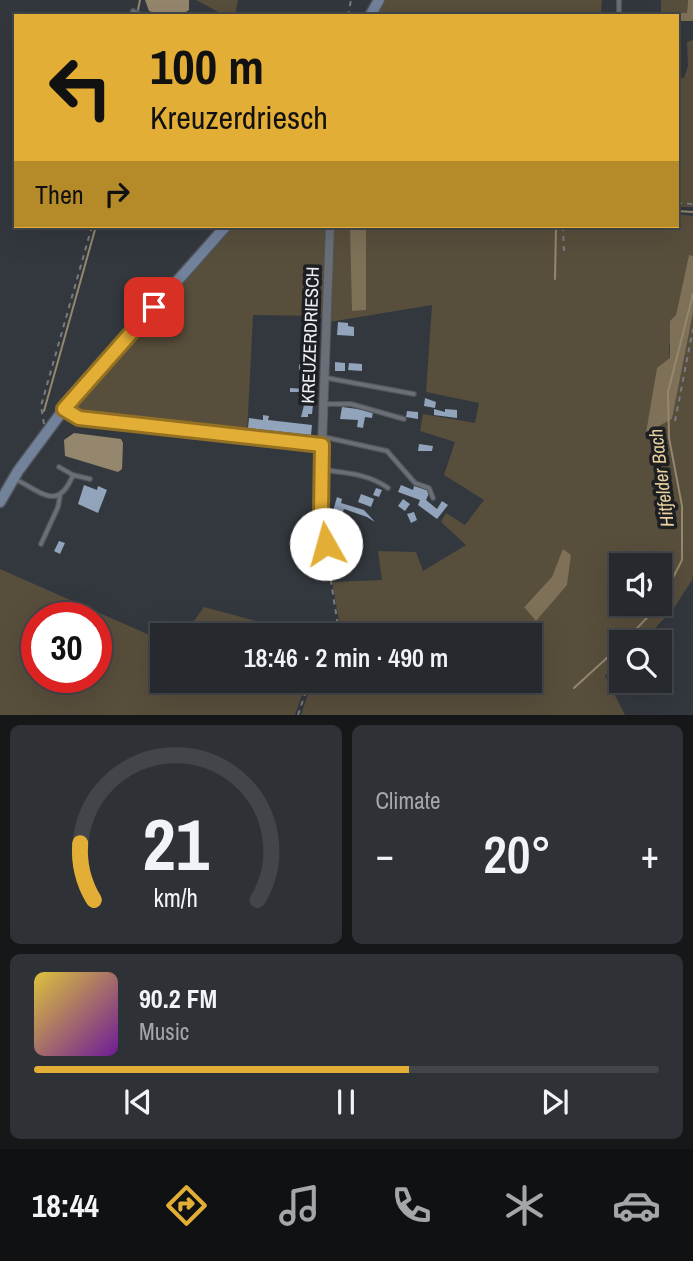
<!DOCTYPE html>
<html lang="en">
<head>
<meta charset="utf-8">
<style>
  body { margin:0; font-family:"Archivo Narrow",sans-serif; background:#2e3236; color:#f1f3f6; height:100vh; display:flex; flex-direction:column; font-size:26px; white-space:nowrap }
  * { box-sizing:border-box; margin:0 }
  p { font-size:23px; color:#a4a7aa }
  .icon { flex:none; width:38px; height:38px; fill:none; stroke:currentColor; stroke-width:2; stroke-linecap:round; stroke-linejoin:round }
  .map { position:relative; height:715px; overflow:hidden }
  .side { display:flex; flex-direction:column; gap:10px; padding:10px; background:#151719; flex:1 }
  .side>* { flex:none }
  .hud { position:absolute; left:14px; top:14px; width:665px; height:214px; border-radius:0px; box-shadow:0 7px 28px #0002,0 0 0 2px #42464a; background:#e3ae35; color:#111; overflow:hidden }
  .controls { position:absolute; left:609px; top:553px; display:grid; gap:14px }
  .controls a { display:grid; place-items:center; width:63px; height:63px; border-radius:0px; background:#262a2e; box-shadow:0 7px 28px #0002,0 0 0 2px #42464a; font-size:35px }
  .speed { position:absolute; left:21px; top:602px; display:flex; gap:14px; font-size:35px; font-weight:700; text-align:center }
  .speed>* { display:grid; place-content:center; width:91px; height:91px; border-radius:50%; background:#262a2e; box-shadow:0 7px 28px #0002,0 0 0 2px #42464a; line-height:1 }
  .speed .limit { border:10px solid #d22; background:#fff; color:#111 }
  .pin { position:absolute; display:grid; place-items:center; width:60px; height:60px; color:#fff; margin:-30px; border-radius:14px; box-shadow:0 4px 10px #0006 }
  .me { position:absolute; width:77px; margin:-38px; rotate:353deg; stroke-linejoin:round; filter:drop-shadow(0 0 5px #0008) }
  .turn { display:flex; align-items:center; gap:24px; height:147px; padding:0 21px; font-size:32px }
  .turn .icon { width:91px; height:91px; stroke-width:2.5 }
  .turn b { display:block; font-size:49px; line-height:60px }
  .then { display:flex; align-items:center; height:66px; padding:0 21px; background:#0003; gap:14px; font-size:26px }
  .big { font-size:52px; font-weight:600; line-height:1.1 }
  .side .widget { flex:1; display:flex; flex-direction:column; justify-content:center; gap:10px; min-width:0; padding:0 24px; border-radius:10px; background:#2e3236 }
  .side .dial { align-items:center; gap:0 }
  .dial svg { height:182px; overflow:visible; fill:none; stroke:#42464a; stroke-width:7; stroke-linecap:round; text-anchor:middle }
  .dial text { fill:#f1f3f6; stroke:none }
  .song { display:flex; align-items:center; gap:21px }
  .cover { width:84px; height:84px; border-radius:10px; background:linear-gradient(135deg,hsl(50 70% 55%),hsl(280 70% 35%)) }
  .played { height:7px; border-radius:4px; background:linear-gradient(90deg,#e3ae35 60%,#42464a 60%) }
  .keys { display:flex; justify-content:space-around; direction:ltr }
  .heat { display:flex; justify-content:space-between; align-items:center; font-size:38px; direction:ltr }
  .side .tiles { flex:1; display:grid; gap:10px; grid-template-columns:1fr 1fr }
  .widget:last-child { grid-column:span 2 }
  .trip { position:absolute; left:150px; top:623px; width:392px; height:70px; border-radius:0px; background:#262a2e; box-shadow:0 7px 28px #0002,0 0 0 2px #42464a; font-weight:600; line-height:70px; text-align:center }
  .tab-bar { display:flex; height:112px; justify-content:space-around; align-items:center; background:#0f1112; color:#a4a7aa }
  .tab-bar .icon { width:49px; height:49px }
  .tab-bar .selected { color:#e3ae35 }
  .tab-bar b { font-size:32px; color:#f1f3f6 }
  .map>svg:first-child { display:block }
</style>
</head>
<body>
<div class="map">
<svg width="693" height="715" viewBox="0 0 693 715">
  <rect width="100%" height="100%" fill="#33383e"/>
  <path fill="#584e3c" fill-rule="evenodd" d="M196,0H238L235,16H226Z
    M385,0H602L601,12H584V16H376Z
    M661,0H688L687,13L661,12Z
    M693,40V207H677V77L684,78L688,66L687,42Z
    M677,214L693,216V256H689L669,347L670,358L647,432L672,419L693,313V574L692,580L674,608L642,642H621V663L605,676L625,715H301L308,694L317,681H530V635H338L340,626L332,582L382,580L378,551L416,552L423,571L466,545L441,522L446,513L465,525L484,500L444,475L455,442L420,431L423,414L475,423L479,403L426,392L432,305L329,322L332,226H677ZM563,550L536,620L524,606L553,577ZM621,565H660V604H621Z
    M232,226H327L324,316L253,315L247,434L79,415L76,403Z
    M0,569L163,641V681H311L303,692L295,715H0ZM37,618H96V677H37Z
    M204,607L271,625L329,631L335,628L333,635H184Z"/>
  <path fill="#7f7158" d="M688,0H693V21H677V16H660L661,12L687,13Z
    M350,226H366V310L352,311Z
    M689,255L693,256V313L672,419L646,433L657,368L670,358V321L676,315Z
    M563,549L571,555L567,585L536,621L524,607L552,577Z"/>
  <path fill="#94876d" d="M145,0H189V10C178,18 162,16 149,11Z
    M74,433L121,439L123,443L122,469L118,472L65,456L64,440Z"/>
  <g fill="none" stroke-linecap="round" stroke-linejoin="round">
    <path stroke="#94876d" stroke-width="2" d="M138,10L140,0
      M677,211L693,212
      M555,279L556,226
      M44,411L96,226
      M624,642L659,605L682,560V506L669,438L668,392L693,294
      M574,688L621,645"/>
  </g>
  <path fill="#92a3bc" d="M304,318H312V321H317L315,340H311V346H316L315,365H310V371H314L313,389H308L309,396H314L312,414H308V417H301L304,405L302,392H290V388L304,389L305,371L299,370V364L305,365L307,321H304Z
    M338,322L348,323V326L354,327V336L337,335Z
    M335,362L345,363V371H335Z
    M349,363L362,364V371L348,370Z
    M425,398L436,402L435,408L424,406Z
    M342,407L373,411L372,418L365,417L363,428L357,427L358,420L340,419Z
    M434,409L445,412V409L457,410V418L434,415Z
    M407,411L418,412V419L406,417Z
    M263,415L269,416L268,420L312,425L311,435L248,428L249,418L263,420Z
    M419,444L433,446L432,451H418Z
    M84,485L97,490L98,486L107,490L98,513L78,504Z
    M401,485L413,490L414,486L430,491L426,500L437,509L442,501L448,505L437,519L418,505L420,500L398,492Z
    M376,488L382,490L379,497L373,495Z
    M361,494L374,499L371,507L358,502Z
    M337,497L342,499L341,503L364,510L375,522L367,517L344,509L342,514L333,511Z
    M403,499L410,504L405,511L398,506Z
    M414,512L417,520L411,523L407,514Z
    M332,516L348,519L347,524H353L351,533L339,531L340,526L330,524Z
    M59,541L65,543L60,554L54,551Z"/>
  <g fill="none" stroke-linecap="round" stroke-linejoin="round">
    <g stroke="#52555b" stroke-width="6">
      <path id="lane" d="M133,11L143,16
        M619,16V0
        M327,378L414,394
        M325,404H351L404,419
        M324,437L387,451L415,483L429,488L433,498
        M59,467L73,475
        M324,470C347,473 369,474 388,488
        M15,479C42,492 58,512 73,475L90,479
        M41,544L58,507L60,496"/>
    </g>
    <g stroke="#52555b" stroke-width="10">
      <path id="street" d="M64,409L79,418L322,445
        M325,544L321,514L322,445L330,226"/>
    </g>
    <g stroke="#52555b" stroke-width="13">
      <path id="secondary" d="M370,16L379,0
        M0,502L18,471L64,409L226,226"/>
    </g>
    <path stroke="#787c82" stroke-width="2" stroke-dasharray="5 5" stroke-linecap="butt" d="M348,16L351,0
      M677,203L693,204
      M563,226L564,253
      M675,421L693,329
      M44,424L41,406L92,226
      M326,550L338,626V635
      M298,715L306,691L314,681"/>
    <use href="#lane" stroke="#6a6f77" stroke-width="3.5"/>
    <use href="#street" stroke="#6a6f77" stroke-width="8"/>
    <use href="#secondary" stroke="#72829b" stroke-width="10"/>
  </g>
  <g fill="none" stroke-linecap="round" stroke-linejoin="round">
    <g stroke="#947122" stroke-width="18">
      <path id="route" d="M154,307L64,409L79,418L322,445L321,514L326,544"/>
    </g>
    <use href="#route" stroke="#e3ae35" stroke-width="12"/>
  </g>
  <g text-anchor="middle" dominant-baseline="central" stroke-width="7" stroke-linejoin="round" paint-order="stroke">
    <g font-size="18" fill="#edf0f4" stroke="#1d1f22">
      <text transform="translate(310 335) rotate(-88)">KREUZERDRIESCH</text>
    </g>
    <g font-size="19" font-style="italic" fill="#ead19f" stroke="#1d1f22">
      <text transform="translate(661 478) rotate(-97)">Hitfelder Bach</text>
    </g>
  </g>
</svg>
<div class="controls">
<a><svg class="icon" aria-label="sound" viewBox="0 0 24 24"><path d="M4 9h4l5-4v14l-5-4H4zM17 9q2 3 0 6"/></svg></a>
<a><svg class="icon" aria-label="search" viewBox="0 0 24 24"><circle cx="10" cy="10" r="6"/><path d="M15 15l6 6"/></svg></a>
</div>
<div class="speed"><div class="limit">30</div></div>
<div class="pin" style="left:154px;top:307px;background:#d93025"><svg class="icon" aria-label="arrive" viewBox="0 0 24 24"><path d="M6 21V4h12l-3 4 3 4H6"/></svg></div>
<svg class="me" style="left:326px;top:544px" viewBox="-20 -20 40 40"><circle r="19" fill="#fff"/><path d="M0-13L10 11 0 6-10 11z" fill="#e3ae35"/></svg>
<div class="trip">18:46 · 2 min · 490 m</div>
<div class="hud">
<div class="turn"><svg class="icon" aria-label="left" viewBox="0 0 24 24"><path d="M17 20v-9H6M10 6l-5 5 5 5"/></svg><div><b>100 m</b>Kreuzerdriesch</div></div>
<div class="then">Then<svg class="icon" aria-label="right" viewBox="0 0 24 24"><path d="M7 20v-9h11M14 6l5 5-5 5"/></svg></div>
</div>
</div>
<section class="side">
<div class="tiles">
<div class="widget dial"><svg viewBox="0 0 100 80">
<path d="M14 69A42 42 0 1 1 86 69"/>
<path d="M14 69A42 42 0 0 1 8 44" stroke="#e3ae35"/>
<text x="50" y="56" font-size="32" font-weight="700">21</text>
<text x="50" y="72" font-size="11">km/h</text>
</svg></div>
<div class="widget"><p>Climate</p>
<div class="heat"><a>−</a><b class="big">20°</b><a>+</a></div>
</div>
<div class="widget">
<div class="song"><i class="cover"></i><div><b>90.2 FM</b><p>Music</p></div></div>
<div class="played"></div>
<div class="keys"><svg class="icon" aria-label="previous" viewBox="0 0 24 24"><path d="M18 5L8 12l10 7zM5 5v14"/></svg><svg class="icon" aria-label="pause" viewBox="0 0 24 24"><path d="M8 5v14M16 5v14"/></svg><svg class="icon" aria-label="next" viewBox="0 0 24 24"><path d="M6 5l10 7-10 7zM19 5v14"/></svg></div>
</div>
</div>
</section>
<nav class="tab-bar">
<b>18:44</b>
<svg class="icon selected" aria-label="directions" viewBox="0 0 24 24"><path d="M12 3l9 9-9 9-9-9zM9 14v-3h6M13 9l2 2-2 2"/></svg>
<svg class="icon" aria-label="music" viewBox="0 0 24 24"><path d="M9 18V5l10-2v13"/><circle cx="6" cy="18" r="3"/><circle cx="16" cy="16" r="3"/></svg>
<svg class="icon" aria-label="phone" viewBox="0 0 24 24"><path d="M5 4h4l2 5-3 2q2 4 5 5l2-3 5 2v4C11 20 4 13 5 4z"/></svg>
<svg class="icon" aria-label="climate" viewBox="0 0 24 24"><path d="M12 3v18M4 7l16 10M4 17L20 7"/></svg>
<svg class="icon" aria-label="car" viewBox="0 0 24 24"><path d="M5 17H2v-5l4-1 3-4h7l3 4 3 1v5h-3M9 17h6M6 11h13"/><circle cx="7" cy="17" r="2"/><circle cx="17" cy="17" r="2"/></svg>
</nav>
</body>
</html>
